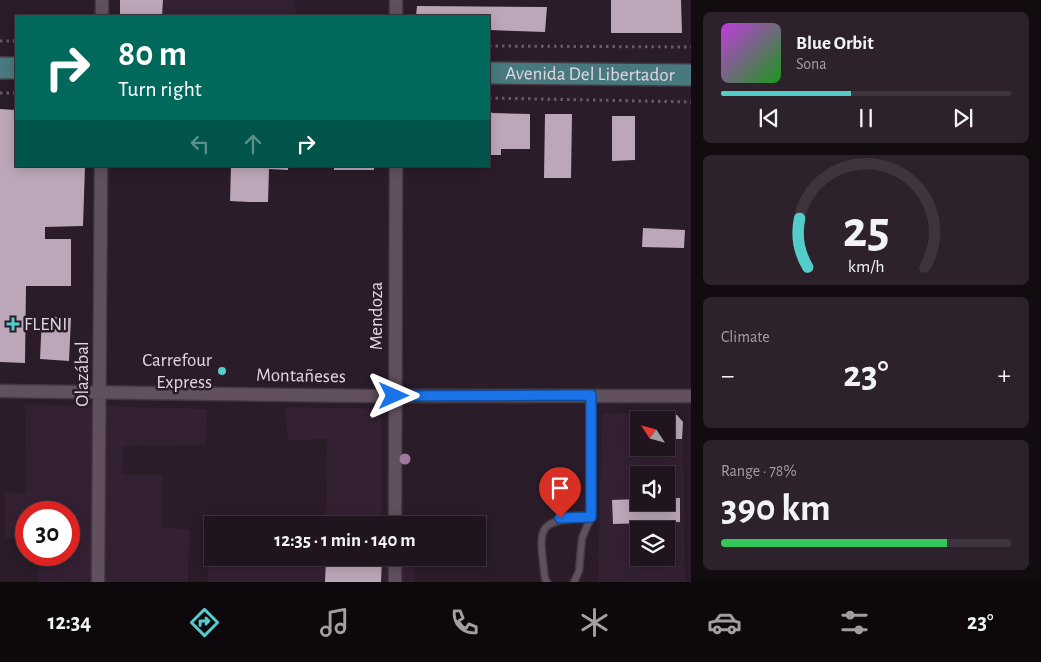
<!DOCTYPE html>
<html lang="en">
<head>
<meta charset="utf-8">
<style>
  body { margin:0; font-family:"Alegreya Sans",sans-serif; background:#2d222c; color:#f1f3f6; height:100vh; display:flex; flex-direction:column; font-size:19px; white-space:nowrap }
  * { box-sizing:border-box; margin:0 }
  p { font-size:16px; color:#a29fa4 }
  .icon { flex:none; width:28px; height:28px; fill:none; stroke:currentColor; stroke-width:2; stroke-linecap:round; stroke-linejoin:round }
  .map { position:relative; flex:1; overflow:hidden }
  .side { display:flex; flex-direction:column; gap:12px; padding:12px; background:#120c11; width:350px }
  .side>* { flex:none }
  .banner { position:absolute; left:15px; top:15px; width:475px; height:152px; border-radius:0px; box-shadow:0 2px 12px #0003,0 0 0 1px #3d343d; background:#00695c; color:#fff; overflow:hidden }
  .needle { width:32px; rotate:306deg }
  .buttons { position:absolute; left:630px; top:411px; display:grid; gap:10px }
  .buttons a { display:grid; place-items:center; width:45px; height:45px; border-radius:0px; background:#20151f; box-shadow:0 2px 12px #0003,0 0 0 1px #3d343d; font-size:25px }
  .speed { position:absolute; left:15px; top:501px; display:flex; gap:10px; font-size:25px; font-weight:700; text-align:center }
  .speed>* { display:grid; place-content:center; width:65px; height:65px; border-radius:50%; background:#20151f; box-shadow:0 2px 12px #0003,0 0 0 1px #3d343d; line-height:1 }
  .speed .limit { border:8px solid #d22; background:#fff; color:#111 }
  .pin { position:absolute; display:grid; place-items:center; width:42px; height:42px; color:#fff; margin:-51px -21px; border-radius:50% 50% 50% 0; rotate:-45deg; box-shadow:0 0 5px #0007 }
  .pin .icon { rotate:45deg }
  .me { position:absolute; width:55px; margin:-28px; rotate:90deg; stroke-linejoin:round; filter:drop-shadow(0 0 4px #0008) }
  .turn { display:flex; align-items:center; gap:18px; height:105px; padding:0 20px; font-size:22px }
  .turn .icon { width:65px; height:65px; stroke-width:2.5 }
  .turn b { display:block; font-size:35px; line-height:42px }
  .lanes { display:flex; align-items:center; height:48px; padding:0 20px; background:#0003; justify-content:center; gap:25px; direction:ltr }
  .lanes .off { opacity:.35 }
  .big { font-size:38px; font-weight:700; line-height:1.1 }
  .side .widget { flex:1; display:flex; flex-direction:column; justify-content:center; gap:8px; min-width:0; padding:0 18px; border-radius:8px; background:#2d222c }
  .side .dial { align-items:center; gap:0 }
  .dial svg { height:130px; overflow:visible; fill:none; stroke:#3d343d; stroke-width:7; stroke-linecap:round; text-anchor:middle }
  .dial text { fill:#f1f3f6; stroke:none }
  .song { display:flex; align-items:center; gap:15px }
  .cover { width:60px; height:60px; border-radius:8px; background:linear-gradient(135deg,hsl(290 70% 55%),hsl(120 70% 35%)) }
  .played { height:5px; border-radius:2px; background:linear-gradient(90deg,#53cdc9 45%,#3d343d 45%) }
  .keys { display:flex; justify-content:space-around; direction:ltr }
  .heat { display:flex; justify-content:space-between; align-items:center; font-size:28px; direction:ltr }
  .charge { height:8px; border-radius:4px; background:linear-gradient(90deg,#34c759 78%,#3d343d 0) }
  .trip { position:absolute; left:204px; top:516px; width:282px; height:50px; border-radius:0px; background:#20151f; box-shadow:0 2px 12px #0003,0 0 0 1px #3d343d; font-weight:700; line-height:50px; text-align:center }
  .dock { display:flex; height:80px; justify-content:space-around; align-items:center; background:#0d080c; color:#a29fa4 }
  .dock .icon { width:35px; height:35px }
  .dock .on { color:#53cdc9 }
  .dock b { font-size:22px; color:#f1f3f6 }
  main { display:flex; flex:1; min-height:0 }
  .map>svg:first-child { display:block }
</style>
</head>
<body>
<main>
<div class="map">
<svg width="691" height="582" viewBox="0 0 691 582">
  <rect width="100%" height="100%" fill="#2a1c29"/>
  <path fill="#342033" fill-rule="evenodd" d="M163,0H295L296,16H162Z
    M25,404L207,409L206,445L123,446L122,475H162V527L189,530L188,582H208L209,547H212V558H416L415,582H39V555H69V512H26V538H5V492L26,493Z
    M285,407L381,409L382,525H326L327,439L288,440Z
    M602,413L677,415L683,422L685,582H598ZM639,420H666V448H639ZM639,475H666V502H639ZM639,530H666V558H639Z"/>
  <path fill="#bba7b9" d="M120,0H163L162,16H120Z
    M611,0H681L682,33H611Z
    M417,6L547,7L545,32L489,30V16H416Z
    M0,109L16,110V166H85L83,226L45,227V239H71V286H26L25,363L0,362Z
    M489,109L492,113L530,114V149H501V155H489Z
    M545,114H572L571,178H544Z
    M612,116H635V160L612,161Z
    M231,166H288V170L269,169L268,202H249L230,201Z
    M334,166H374V170H334Z
    M643,228L685,230L684,248L642,247Z
    M42,316L71,318L69,361L40,359Z
    M652,414L677,415L683,422L682,439H666V420H652Z
    M666,498H680V522L613,524L612,500L639,499V502H666Z
    M326,558H382L381,582H325Z"/>
  <g fill="none" stroke-linecap="round" stroke-linejoin="round">
    <g stroke="#443843" stroke-width="9">
      <path id="lane" d="M547,582L545,579C539,527 534,520 591,517
        M574,582L579,571L582,538L591,517V395"/>
    </g>
    <g stroke="#443843" stroke-width="15">
      <path id="street" d="M102,16V0
        M396,16V0
        M0,391L375,396H691
        M395,525L396,166
        M395,558V582
        M98,582L101,166"/>
    </g>
    <g stroke="#443843" stroke-width="24">
      <g id="primary">
        <path d="M0,68H16"/>
        <path id="s1" d="M489,73L691,75"/>
      </g>
    </g>
    <path stroke="#685b67" stroke-width="3" stroke-dasharray="2.5 4" stroke-linecap="butt" d="M0,41H16
      M489,46L691,47
      M0,93H16
      M489,98L691,102"/>
    <use href="#lane" stroke="#61505f" stroke-width="6"/>
    <use href="#street" stroke="#61505f" stroke-width="12"/>
    <use href="#primary" stroke="#48797e" stroke-width="21"/>
  </g>
  <circle fill="#9e7a9b" cx="405" cy="459" r="5.5"/>
  <g fill="none" stroke-linecap="round" stroke-linejoin="round">
    <g stroke="#114b97" stroke-width="12">
      <path id="route" d="M394,396L591,395V517L560,518"/>
    </g>
    <use href="#route" stroke="#1a73e8" stroke-width="9"/>
  </g>
  <g fill="#53cdc9" stroke="#2a1c29" stroke-width="2">
    <path d="M10.5 316.5h5v5h5v5h-5v5h-5v-5h-5v-5h5z"/>
    <circle cx="222" cy="371" r="5"/>
  </g>
  <g text-anchor="middle" dominant-baseline="central" stroke-width="5" stroke-linejoin="round" paint-order="stroke">
    <g font-size="19" fill="#e1d7e0" stroke="#2a1c29">
      <text stroke="none"><textPath href="#s1" startOffset="101">Avenida Del Libertador</textPath></text>
      <text transform="translate(376 316) rotate(-90)">Mendoza</text>
      <text transform="translate(82 374) rotate(-90)">Olazábal</text>
      <text transform="translate(301 376) rotate(1)">Montañeses</text>
    </g>
    <g font-size="19" fill="#e1d7e0" stroke="#2a1c29" text-anchor="start">
      <text x="24" y="324">FLENI</text>
      <text x="212" y="360" text-anchor="end">Carrefour<tspan x="212" dy="22">Express</tspan></text>
    </g>
  </g>
</svg>
<div class="buttons">
<a><svg class="needle" viewBox="-14 -14 28 28"><path d="M0-13l5 13h-10z" fill="#e53935"/><path d="M0 13l5-13h-10z" fill="#a29fa4"/></svg></a>
<a><svg class="icon" aria-label="sound" viewBox="0 0 24 24"><path d="M4 9h4l5-4v14l-5-4H4zM17 9q2 3 0 6"/></svg></a>
<a><svg class="icon" aria-label="layers" viewBox="0 0 24 24"><path d="M12 4l9 5-9 5-9-5zM3 14l9 5 9-5"/></svg></a>
</div>
<div class="speed"><div class="limit">30</div></div>
<div class="pin" style="left:560px;top:518px;background:#d93025"><svg class="icon" aria-label="arrive" viewBox="0 0 24 24"><path d="M6 21V4h12l-3 4 3 4H6"/></svg></div>
<svg class="me" style="left:394px;top:396px" viewBox="-20 -20 40 40"><path d="M0-17L14 15 0 8-14 15z" fill="#1a73e8" stroke="#fff" stroke-width="4"/></svg>
<div class="trip">12:35 · 1 min · 140 m</div>
<div class="banner">
<div class="turn"><svg class="icon" aria-label="right" viewBox="0 0 24 24"><path d="M7 20v-9h11M14 6l5 5-5 5"/></svg><div><b>80 m</b>Turn right</div></div>
<div class="lanes"><svg class="icon off" aria-label="left" viewBox="0 0 24 24"><path d="M17 20v-9H6M10 6l-5 5 5 5"/></svg><svg class="icon off" aria-label="ahead" viewBox="0 0 24 24"><path d="M12 20V5M6 11l6-6 6 6"/></svg><svg class="icon" aria-label="right" viewBox="0 0 24 24"><path d="M7 20v-9h11M14 6l5 5-5 5"/></svg></div>
</div>
</div>
<section class="side">
<div class="widget">
<div class="song"><i class="cover"></i><div><b>Blue Orbit</b><p>Sona</p></div></div>
<div class="played"></div>
<div class="keys"><svg class="icon" aria-label="previous" viewBox="0 0 24 24"><path d="M18 5L8 12l10 7zM5 5v14"/></svg><svg class="icon" aria-label="pause" viewBox="0 0 24 24"><path d="M8 5v14M16 5v14"/></svg><svg class="icon" aria-label="next" viewBox="0 0 24 24"><path d="M6 5l10 7-10 7zM19 5v14"/></svg></div>
</div>
<div class="widget dial"><svg viewBox="0 0 100 80">
<path d="M14 69A42 42 0 1 1 86 69"/>
<path d="M14 69A42 42 0 0 1 9 39" stroke="#53cdc9"/>
<text x="50" y="56" font-size="32" font-weight="700">25</text>
<text x="50" y="72" font-size="11">km/h</text>
</svg></div>
<div class="widget"><p>Climate</p>
<div class="heat"><a>−</a><b class="big">23°</b><a>+</a></div>
</div>
<div class="widget"><p>Range · 78%</p><b class="big">390 km</b><div class="charge"></div></div>
</section>
</main>
<nav class="dock">
<b>12:34</b>
<svg class="icon on" aria-label="directions" viewBox="0 0 24 24"><path d="M12 3l9 9-9 9-9-9zM9 14v-3h6M13 9l2 2-2 2"/></svg>
<svg class="icon" aria-label="music" viewBox="0 0 24 24"><path d="M9 18V5l10-2v13"/><circle cx="6" cy="18" r="3"/><circle cx="16" cy="16" r="3"/></svg>
<svg class="icon" aria-label="phone" viewBox="0 0 24 24"><path d="M5 4h4l2 5-3 2q2 4 5 5l2-3 5 2v4C11 20 4 13 5 4z"/></svg>
<svg class="icon" aria-label="climate" viewBox="0 0 24 24"><path d="M12 3v18M4 7l16 10M4 17L20 7"/></svg>
<svg class="icon" aria-label="car" viewBox="0 0 24 24"><path d="M5 17H2v-5l4-1 3-4h7l3 4 3 1v5h-3M9 17h6M6 11h13"/><circle cx="7" cy="17" r="2"/><circle cx="17" cy="17" r="2"/></svg>
<svg class="icon" aria-label="filters" viewBox="0 0 24 24"><path d="M4 7h16M4 17h16"/><circle cx="9" cy="7" r="2"/><circle cx="15" cy="17" r="2"/></svg>
<b>23°</b>
</nav>
</body>
</html>
